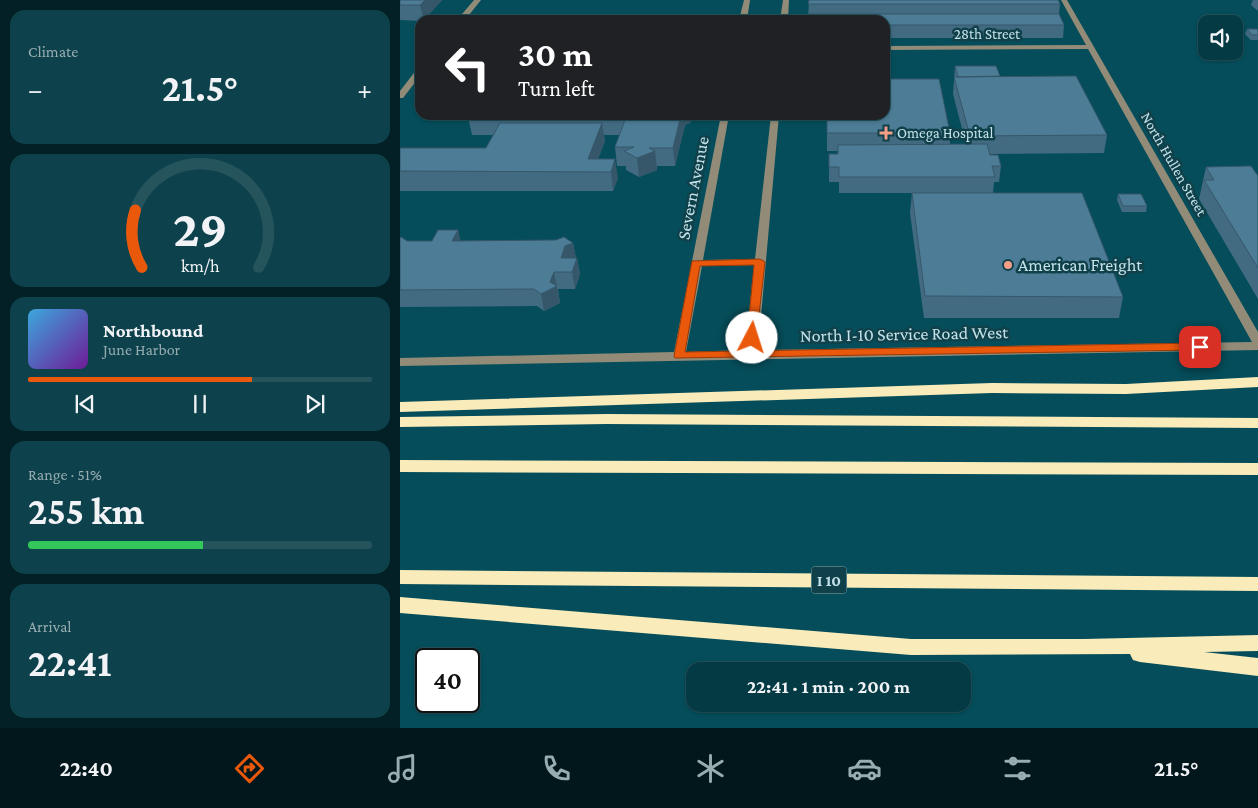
<!DOCTYPE html>
<html lang="en">
<head>
<meta charset="utf-8">
<style>
  body { margin:0; font-family:"Crimson Pro",serif; background:#0d414b; color:#f1f3f6; height:100vh; display:flex; flex-direction:column; font-size:19px; white-space:nowrap }
  * { box-sizing:border-box; margin:0 }
  p { font-size:16px; color:#97adb2 }
  .icon { flex:none; width:28px; height:28px; fill:none; stroke:currentColor; stroke-width:2; stroke-linecap:round; stroke-linejoin:round }
  .map { position:relative; flex:1; overflow:hidden }
  .details { display:flex; flex-direction:column; gap:10px; padding:10px; background:#022025; width:400px }
  .details>* { flex:none }
  .banner { position:absolute; left:15px; top:15px; width:475px; height:105px; border-radius:15px; box-shadow:0 1px 4px #0004,0 0 0 1px #25545d; background:#202124; color:#fff; overflow:hidden }
  .tools { position:absolute; left:798px; top:15px; display:grid; gap:10px }
  .tools a { display:grid; place-items:center; width:45px; height:45px; border-radius:10px; background:#043a44; box-shadow:0 1px 4px #0004,0 0 0 1px #25545d; font-size:25px }
  .speed { position:absolute; left:15px; top:648px; display:flex; gap:10px; font-size:25px; font-weight:700; text-align:center }
  .speed>* { display:grid; place-content:center; width:65px; height:65px; border-radius:50%; background:#043a44; box-shadow:0 1px 4px #0004,0 0 0 1px #25545d; line-height:1 }
  .speed .limit { border:2px solid #111; border-radius:8px; background:#fff; color:#111 }
  .pin { position:absolute; display:grid; place-items:center; width:42px; height:42px; color:#fff; margin:-21px; border-radius:10px; box-shadow:0 2px 8px #0006 }
  .me { position:absolute; width:55px; margin:-28px; rotate:5deg; stroke-linejoin:round; filter:drop-shadow(0 0 4px #0008) }
  .turn { display:flex; align-items:center; gap:18px; height:105px; padding:0 20px; font-size:22px }
  .turn .icon { width:65px; height:65px; stroke-width:2.5 }
  .turn b { display:block; font-size:35px; line-height:42px }
  .big { font-size:38px; font-weight:700; line-height:1.1 }
  .details .widget { flex:1; display:flex; flex-direction:column; justify-content:center; gap:8px; min-width:0; padding:0 18px; border-radius:15px; background:#0d414b }
  .details .dial { align-items:center; gap:0 }
  .dial svg { height:130px; overflow:visible; fill:none; stroke:#25545d; stroke-width:7; stroke-linecap:round; text-anchor:middle }
  .dial text { fill:#f1f3f6; stroke:none }
  .song { display:flex; align-items:center; gap:15px }
  .cover { width:60px; height:60px; border-radius:8px; background:linear-gradient(135deg,hsl(200 70% 55%),hsl(280 70% 35%)) }
  .played { height:5px; border-radius:2px; background:linear-gradient(90deg,#ea580c 65%,#25545d 65%) }
  .keys { display:flex; justify-content:space-around; direction:ltr }
  .heat { display:flex; justify-content:space-between; align-items:center; font-size:28px; direction:ltr }
  .charge { height:8px; border-radius:4px; background:linear-gradient(90deg,#34c759 51%,#25545d 0) }
  .trip { position:absolute; left:286px; top:662px; width:285px; height:50px; border-radius:15px; background:#043a44; box-shadow:0 1px 4px #0004,0 0 0 1px #25545d; font-weight:700; line-height:50px; text-align:center }
  .tabs { display:flex; height:80px; justify-content:space-around; align-items:center; background:#02171b; color:#97adb2 }
  .tabs .icon { width:35px; height:35px }
  .tabs .selected { color:#ea580c }
  .tabs b { font-size:22px; color:#f1f3f6 }
  main { display:flex; flex:1; min-height:0 }
  .map>svg:first-child { display:block }
</style>
</head>
<body>
<main>
<section class="details">
<div class="widget"><p>Climate</p>
<div class="heat"><a>−</a><b class="big">21.5°</b><a>+</a></div>
</div>
<div class="widget dial"><svg viewBox="0 0 100 80">
<path d="M14 69A42 42 0 1 1 86 69"/>
<path d="M14 69A42 42 0 0 1 10 34" stroke="#ea580c"/>
<text x="50" y="56" font-size="32" font-weight="700">29</text>
<text x="50" y="72" font-size="11">km/h</text>
</svg></div>
<div class="widget">
<div class="song"><i class="cover"></i><div><b>Northbound</b><p>June Harbor</p></div></div>
<div class="played"></div>
<div class="keys"><svg class="icon" aria-label="previous" viewBox="0 0 24 24"><path d="M18 5L8 12l10 7zM5 5v14"/></svg><svg class="icon" aria-label="pause" viewBox="0 0 24 24"><path d="M8 5v14M16 5v14"/></svg><svg class="icon" aria-label="next" viewBox="0 0 24 24"><path d="M6 5l10 7-10 7zM19 5v14"/></svg></div>
</div>
<div class="widget"><p>Range · 51%</p><b class="big">255 km</b><div class="charge"></div></div>
<div class="widget"><p>Arrival</p><b class="big">22:41</b></div>
</section>
<div class="map">
<svg width="858" height="728" viewBox="0 0 858 728">
  <rect width="100%" height="100%" fill="#054d5a"/>
  <g fill="none" stroke-linecap="round" stroke-linejoin="round">
    <path fill="#918b77" fill-rule="evenodd" d="M74,0H81L65,20H57Z
      M344,0H350L347,20H339Z
      M383,0H389L388,20H380Z
      M661,0H667L858,332V350L0,366V358L274,352L321,115H329L303,260L355,259L371,115H379L358,350L852,342L688,49L485,50V46L686,45ZM354,265L345,350L286,352L302,266Z
      M17,69H20V76L3,98H0V91Z"/>
    <path fill="#faecba" fill-rule="evenodd" d="M858,377V387L726,394L592,393L0,412V402L592,383L726,384Z
      M207,414L858,418V428L207,424L0,427V417Z
      M0,460L858,463V475L0,472Z
      M0,570L858,577V591L0,584Z
      M0,597L511,639H684L858,635V651L804,652L858,658V676L740,662L733,660L730,654L511,655L0,613Z"/>
  </g>
  <path fill="#426b82" d="M0,0H42L24,20L20,21L0,20Z
    M409,0L660,4L659,14L664,25L663,38H485V20H408Z
    M853,0H858V11L851,5Z
    M847,29L858,35V40H851L845,34Z
    M485,48L487,68V77H485Z
    M555,66L600,76L707,135L704,153L590,154L601,166L599,182H594L593,193H439V182H429V154H438V151H427V115L550,133V144H566L553,94Z
    M291,115L292,118L290,123L285,125L275,166H257V170L239,177L226,170V166H217L215,147L220,135H204L205,141L198,159L218,178L213,191H0V148H86L93,135H72L68,117Z
    M806,167L858,176V299L799,199Z
    M512,193L723,297L719,318H524L510,213Z
    M718,194L747,206L746,212H722L717,200Z
    M58,230L60,241L173,243L176,258H177L180,274L175,289H158L160,303L144,311L137,306L0,307V238L7,241H32Z"/>
  <path fill="#36576a" d="M25,0H42L24,20L20,5Z
    M281,115H291L292,118L290,123L285,125L275,166L273,148Z
    M202,123L205,141L193,172L188,159Z
    M255,151L257,170L239,177L237,158Z
    M215,159L218,178L213,191L211,172Z
    M58,230L62,247L52,241Z
    M173,243L176,259L161,258L165,246Z
    M177,258L180,274L175,289L172,272Z
    M154,272L160,303L144,311L141,294L150,282Z"/>
  <path fill="#4d7c97" stroke="#36576a" d="M0,0H25L20,5H0Z
    M409,0H658L660,4H408Z
    M409,14H659L664,25H485V20H408Z
    M847,29H857L858,30V35H852Z
    M485,48L487,68H485Z
    M555,66H596L600,76L558,77Z
    M676,76L707,135L570,136L554,77Z
    M485,79H539L550,133H427V115H485Z
    M69,115H281L273,148H249L255,151L237,158L224,151L234,147H215L226,117H68Z
    M100,123H202L188,159H215L211,172L0,171V148H86Z
    M587,144L590,155H598L601,166H592L595,177H439V167H429V154H438V145Z
    M851,166L858,176V268L804,180H814L806,167Z
    M512,193H682L723,297L525,296Z
    M718,194H741L747,206H723Z
    M38,230H58L52,241L156,240L164,237L173,243L165,246L161,258H177L172,272H154L150,282L157,286L141,294L134,289L0,290V238L1,237L7,241H32Z"/>
  <path fill="#ea580c" stroke="#983908" d="M360,259L365,262L356,341L352,342L347,338L354,265L300,266L285,352L800,343L806,347L800,350L275,358L274,356L292,261Z"/>
  <g fill="#f49e89" stroke="#10414b" stroke-width="2">
    <path d="M483.5 125.5h5v5h5v5h-5v5h-5v-5h-5v-5h5z"/>
    <circle cx="608" cy="265" r="5"/>
  </g>
  <g text-anchor="middle" dominant-baseline="central" stroke-width="5" stroke-linejoin="round" paint-order="stroke">
    <g font-size="15" fill="#c4e2ea" stroke="#10414b">
      <text x="587" y="34">28th Street</text>
      <text transform="translate(774 164) rotate(60)">North Hullen Street</text>
    </g>
    <g font-size="15" fill="#c4e2ea" stroke="#10414b" text-anchor="start">
      <text x="497" y="133">Omega Hospital</text>
    </g>
    <rect fill="#10414b" stroke="#8eb2ba" stroke-width="1" x="411.5" y="566.5" width="35" height="27" rx="4"/>
    <g font-size="16" font-weight="bold" fill="#c4e2ea">
      <text x="429" y="580">I 10</text>
    </g>
    <g font-size="18" fill="#c4e2ea" stroke="#10414b">
      <text transform="translate(293 188) rotate(-79)">Severn Avenue</text>
      <text transform="translate(504 334) rotate(-1)">North I-10 Service Road West</text>
    </g>
    <g font-size="18" fill="#c4e2ea" stroke="#10414b" text-anchor="start">
      <text x="618" y="265">American Freight</text>
    </g>
  </g>
</svg>
<div class="tools">
<a><svg class="icon" aria-label="sound" viewBox="0 0 24 24"><path d="M4 9h4l5-4v14l-5-4H4zM17 9q2 3 0 6"/></svg></a>
</div>
<div class="speed"><div class="limit">40</div></div>
<div class="pin" style="left:800px;top:347px;background:#d93025"><svg class="icon" aria-label="arrive" viewBox="0 0 24 24"><path d="M6 21V4h12l-3 4 3 4H6"/></svg></div>
<svg class="me" style="left:352px;top:338px" viewBox="-20 -20 40 40"><circle r="19" fill="#fff"/><path d="M0-13L10 11 0 6-10 11z" fill="#ea580c"/></svg>
<div class="trip">22:41 · 1 min · 200 m</div>
<div class="banner">
<div class="turn"><svg class="icon" aria-label="left" viewBox="0 0 24 24"><path d="M17 20v-9H6M10 6l-5 5 5 5"/></svg><div><b>30 m</b>Turn left</div></div>
</div>
</div>
</main>
<nav class="tabs">
<b>22:40</b>
<svg class="icon selected" aria-label="directions" viewBox="0 0 24 24"><path d="M12 3l9 9-9 9-9-9zM9 14v-3h6M13 9l2 2-2 2"/></svg>
<svg class="icon" aria-label="music" viewBox="0 0 24 24"><path d="M9 18V5l10-2v13"/><circle cx="6" cy="18" r="3"/><circle cx="16" cy="16" r="3"/></svg>
<svg class="icon" aria-label="phone" viewBox="0 0 24 24"><path d="M5 4h4l2 5-3 2q2 4 5 5l2-3 5 2v4C11 20 4 13 5 4z"/></svg>
<svg class="icon" aria-label="climate" viewBox="0 0 24 24"><path d="M12 3v18M4 7l16 10M4 17L20 7"/></svg>
<svg class="icon" aria-label="car" viewBox="0 0 24 24"><path d="M5 17H2v-5l4-1 3-4h7l3 4 3 1v5h-3M9 17h6M6 11h13"/><circle cx="7" cy="17" r="2"/><circle cx="17" cy="17" r="2"/></svg>
<svg class="icon" aria-label="filters" viewBox="0 0 24 24"><path d="M4 7h16M4 17h16"/><circle cx="9" cy="7" r="2"/><circle cx="15" cy="17" r="2"/></svg>
<b>21.5°</b>
</nav>
</body>
</html>
